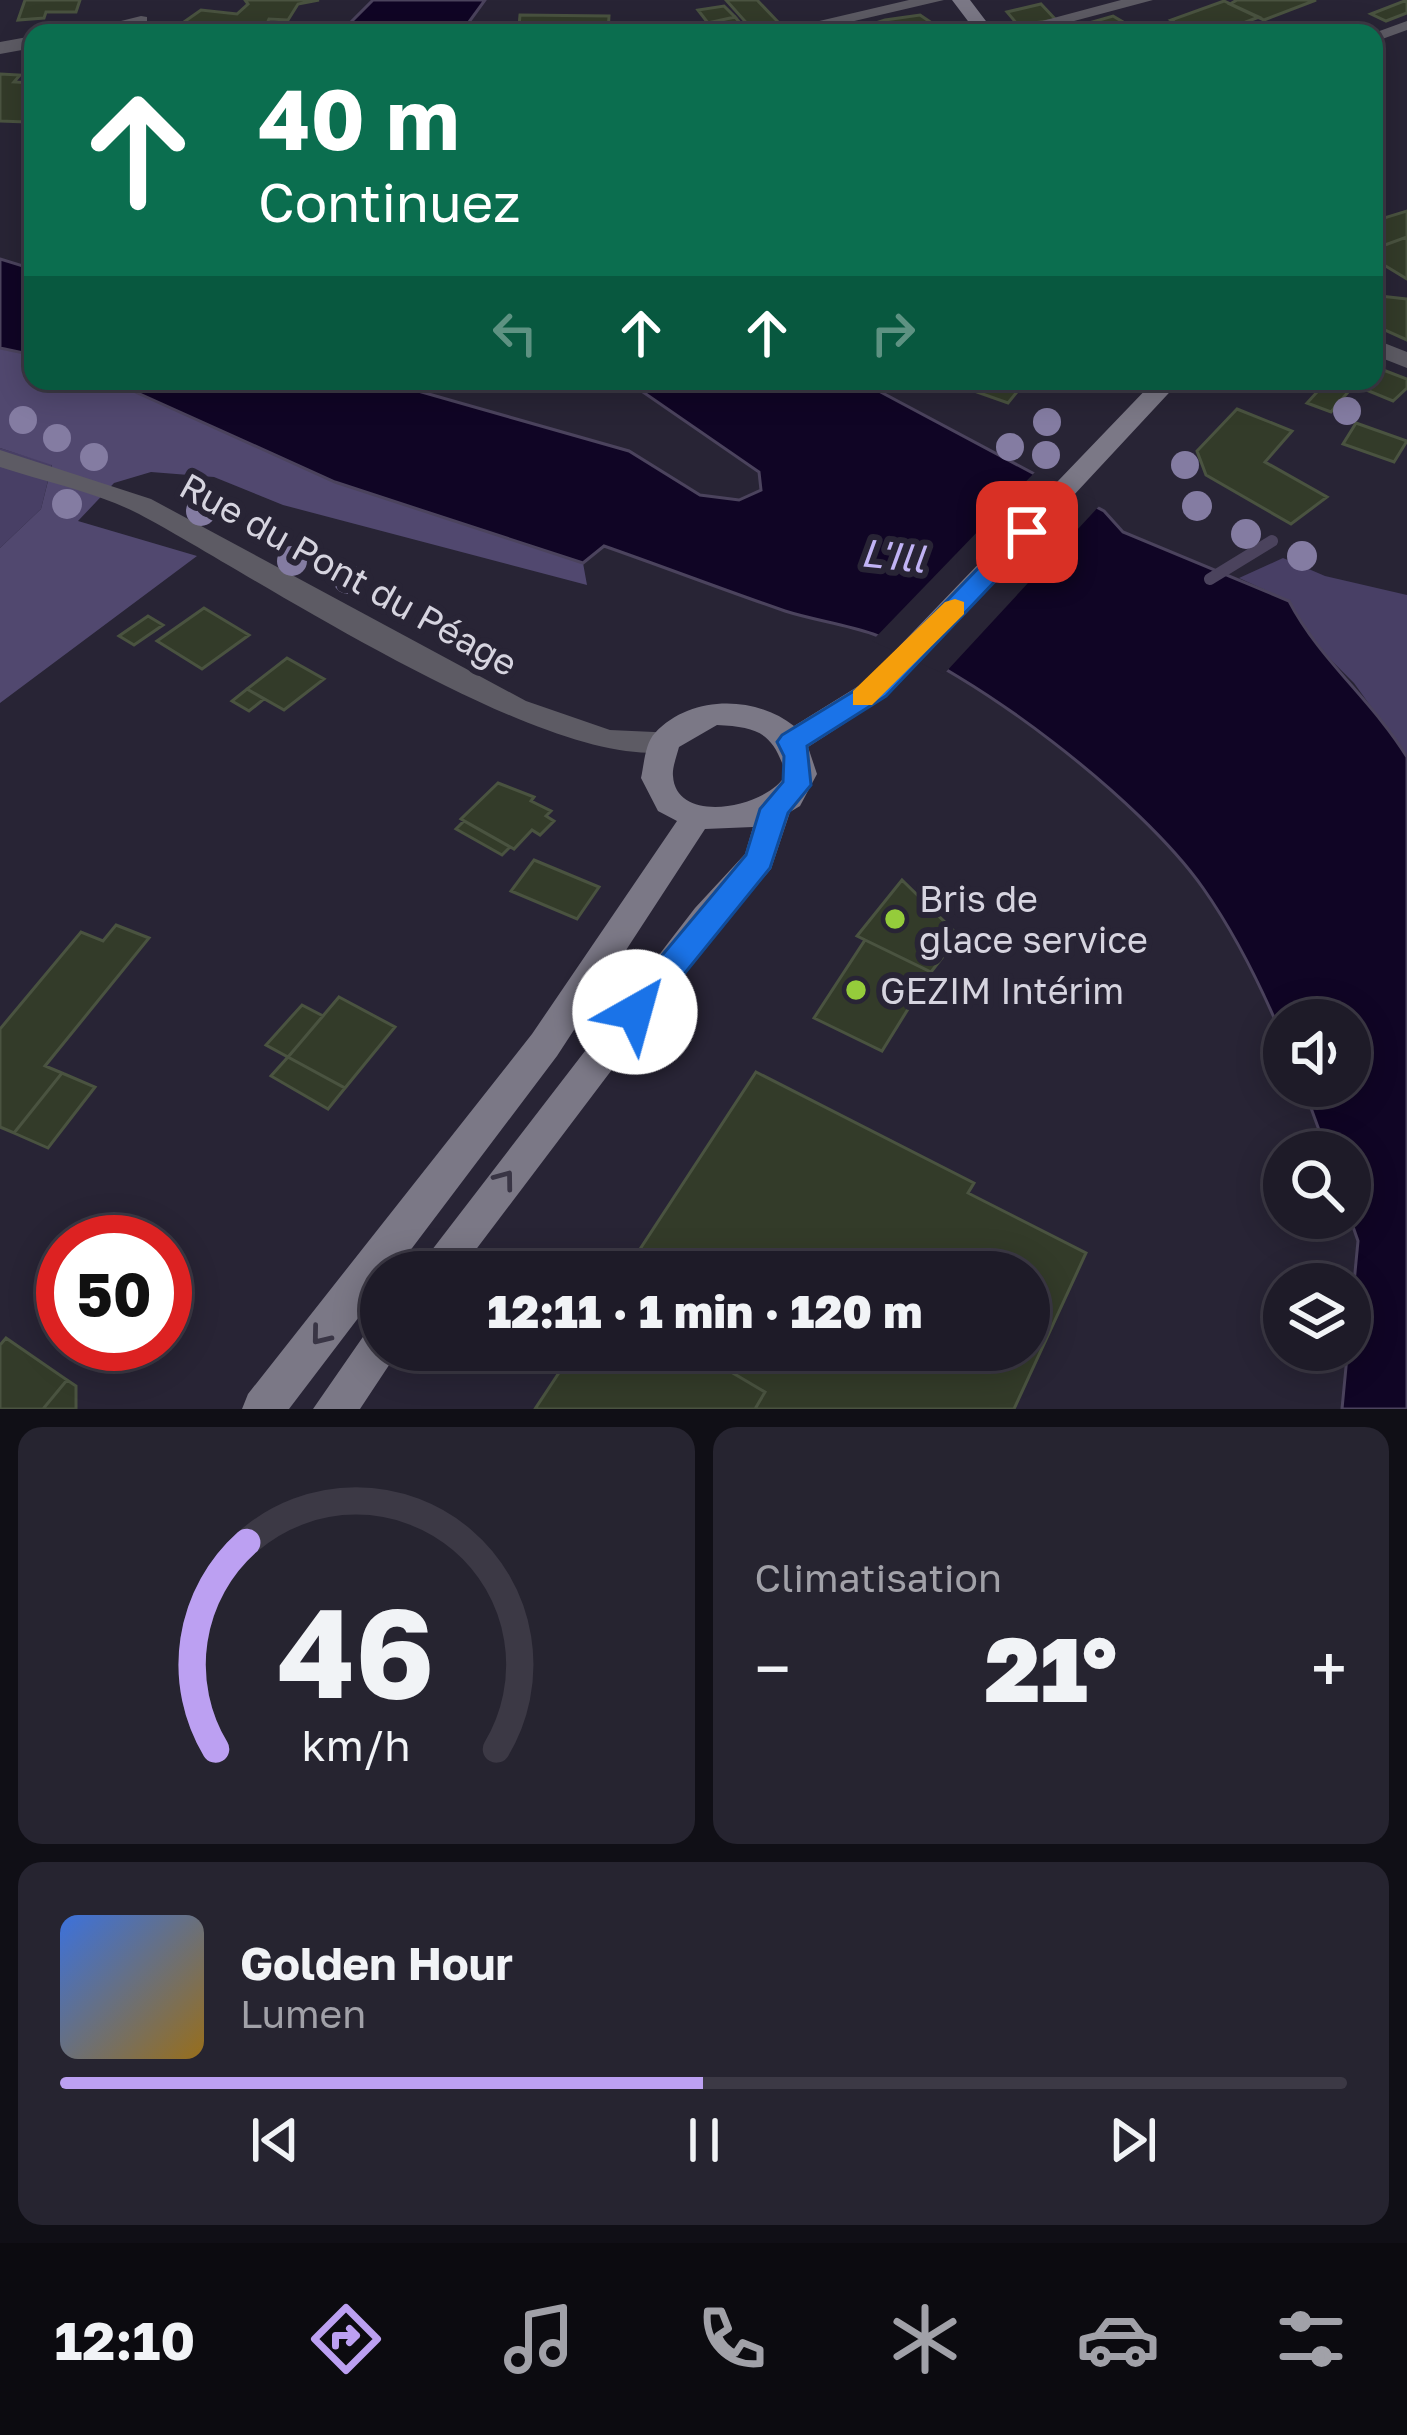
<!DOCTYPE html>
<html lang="fr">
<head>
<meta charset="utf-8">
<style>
  body { margin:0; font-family:"Golos Text",sans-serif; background:#262430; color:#f1f3f6; height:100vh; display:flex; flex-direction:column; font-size:45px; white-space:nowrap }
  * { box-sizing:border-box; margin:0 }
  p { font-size:39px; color:#a1a1a8 }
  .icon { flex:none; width:66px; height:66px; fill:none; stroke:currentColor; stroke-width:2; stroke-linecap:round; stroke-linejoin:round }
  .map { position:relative; height:1409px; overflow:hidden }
  .drawer { display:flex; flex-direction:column; gap:18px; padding:18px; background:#100f16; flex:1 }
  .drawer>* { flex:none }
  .banner { position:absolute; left:24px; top:24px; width:1359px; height:366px; border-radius:24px; box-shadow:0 6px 30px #0003,0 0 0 3px #3c3945; background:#0b6e4f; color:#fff; overflow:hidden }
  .fabs { position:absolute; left:1263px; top:999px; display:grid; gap:24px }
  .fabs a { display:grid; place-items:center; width:108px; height:108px; border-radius:50%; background:#1e1b28; box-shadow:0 6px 30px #0003,0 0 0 3px #3c3945; font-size:60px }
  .speed { position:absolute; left:36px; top:1215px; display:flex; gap:24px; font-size:60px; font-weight:700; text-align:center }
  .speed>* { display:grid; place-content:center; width:156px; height:156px; border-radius:50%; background:#1e1b28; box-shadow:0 6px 30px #0003,0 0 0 3px #3c3945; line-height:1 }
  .speed .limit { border:18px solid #d22; background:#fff; color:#111 }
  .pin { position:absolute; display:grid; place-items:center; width:102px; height:102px; color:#fff; margin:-51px; border-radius:24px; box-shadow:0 6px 18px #0006 }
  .me { position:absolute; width:132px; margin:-66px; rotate:38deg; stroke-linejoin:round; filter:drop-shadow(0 0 9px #0008) }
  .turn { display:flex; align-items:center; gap:42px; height:252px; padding:0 36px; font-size:54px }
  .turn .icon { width:156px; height:156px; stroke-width:2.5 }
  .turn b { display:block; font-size:84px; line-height:102px }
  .lanes { display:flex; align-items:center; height:114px; padding:0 36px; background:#0003; justify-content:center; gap:60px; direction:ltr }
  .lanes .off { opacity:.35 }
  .big { font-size:90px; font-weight:800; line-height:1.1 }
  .drawer .widget { flex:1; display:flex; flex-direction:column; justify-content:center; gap:18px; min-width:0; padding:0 42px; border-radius:24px; background:#262430 }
  .drawer .dial { align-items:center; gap:0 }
  .dial svg { height:312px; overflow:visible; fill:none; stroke:#3c3945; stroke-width:7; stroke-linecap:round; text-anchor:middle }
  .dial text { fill:#f1f3f6; stroke:none }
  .song { display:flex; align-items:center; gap:36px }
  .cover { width:144px; height:144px; border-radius:18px; background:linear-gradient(135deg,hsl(220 70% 55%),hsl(40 70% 35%)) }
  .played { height:12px; border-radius:6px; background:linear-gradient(90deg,#bca0f2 50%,#3c3945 50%) }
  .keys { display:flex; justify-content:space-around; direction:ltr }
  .heat { display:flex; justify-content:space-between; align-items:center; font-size:66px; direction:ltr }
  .drawer .tiles { flex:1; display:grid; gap:18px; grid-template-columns:1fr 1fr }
  .widget:last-child { grid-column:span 2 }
  .trip { position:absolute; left:360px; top:1251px; width:690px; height:120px; border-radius:60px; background:#1e1b28; box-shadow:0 6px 30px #0003,0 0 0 3px #3c3945; font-weight:800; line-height:120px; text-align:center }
  .dock { display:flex; height:192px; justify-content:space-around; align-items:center; background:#0c0b10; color:#a1a1a8 }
  .dock .icon { width:84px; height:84px }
  .dock .on { color:#bca0f2 }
  .dock b { font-size:54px; color:#f1f3f6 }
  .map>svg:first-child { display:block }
</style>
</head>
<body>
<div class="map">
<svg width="1407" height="1409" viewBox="0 0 1407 1409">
  <rect width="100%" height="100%" fill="#282435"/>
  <path fill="#483f65" d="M0,448L52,464L41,509L0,548Z
    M1283,558L1325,576L1407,595V757L1354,683L1307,636L1289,601L1239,578Z"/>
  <path fill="#51486f" d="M0,348L33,355V381H111L335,482L583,563L587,585L283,505L214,477L151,472L114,483L78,521L197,556L0,703V548L41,509L52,465L0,448Z"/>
  <path fill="#100525" stroke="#4b435d" stroke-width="3" d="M373,0H485L461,33H340Z
    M0,259L33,269V355L0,348Z
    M111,381H383L629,451L700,495L739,500L761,490L759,472L627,381H860L1104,511L1123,532L1289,601C1319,659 1372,700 1407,757V1409H1342L1358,1241L1350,1218V1152H1327L1303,1086H1350V1020H1284V1041C1262,988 1236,935 1203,888C1141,800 974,671 873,634C844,624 813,620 785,611C724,590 664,567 604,546L583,563L335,482Z"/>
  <path fill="#282435" d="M1037,470L1102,503L944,674L872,641Z"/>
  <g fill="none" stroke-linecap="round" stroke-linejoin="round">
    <path stroke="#4b435d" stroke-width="12" d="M1210,579L1272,541"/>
  </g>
  <path fill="#333b29" stroke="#4a5340" stroke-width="3" d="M25,0H80L76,12H46L44,18L18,20Z
    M245,0H319L298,4L288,20L269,19L263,33L171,31L201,10L237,14L248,4Z
    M726,0H757L779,23L751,28Z
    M1316,0L1264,20L1230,4L1237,0Z
    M1407,0V13L1386,21L1371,14Z
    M1224,1L1259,17L1217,33H1192L1171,20Z
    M1041,4L1056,20L1018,25L1007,12Z
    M724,6L735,17L708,23L698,10Z
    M520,15L609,16L608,33H585V26H519Z
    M920,15L945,32L854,30L885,20Z
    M1113,16L1128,25L1105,33L1068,29Z
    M735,17L748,32L717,33L708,23Z
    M0,74L20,75L14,82L33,83V114L26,122L0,121Z
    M1407,211V237L1374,249V221Z
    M1407,237V279L1374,259V249Z
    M1380,296L1407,299V340L1374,325V299Z
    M1378,368L1407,379V388L1393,401L1359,387L1374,381Z
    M964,381H1022L1025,382L1008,403L960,386Z
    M1327,381L1355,384L1331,412L1307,403Z
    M1237,409L1292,431L1265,462L1327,497L1291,524L1206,475L1197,451Z
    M1356,423L1407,441L1394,462L1343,444Z
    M204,608L249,635L202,669L157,641Z
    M148,616L163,625L134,645L119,636Z
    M287,658L324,679L284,710L247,689Z
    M247,689L264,699L249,711L232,701Z
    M498,783L534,797L531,801L551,811L546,816L554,821L540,835L532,830L514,849L461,819Z
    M464,821L510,847L502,855L456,829Z
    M534,860L599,887L577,919L511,891Z
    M902,880L959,936L931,972L857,936Z
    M116,925L149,938L45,1066L62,1073L14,1133L0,1127V1029L81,932L103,941Z
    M865,940L931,972L882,1051L814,1018Z
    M339,997L395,1027L345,1088L288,1057Z
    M302,1005L323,1016L288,1057L266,1045Z
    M288,1057L345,1088L328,1109L271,1076Z
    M756,1072L974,1183L968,1193L1086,1253L1014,1409H755L765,1392L694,1350H1029V1272H625Z
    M62,1073L95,1087L48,1148L14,1133Z
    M6,1338L67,1380L43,1409H0V1345Z
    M574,1350H694L765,1392L755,1409H535Z
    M67,1380L76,1386V1409H43Z"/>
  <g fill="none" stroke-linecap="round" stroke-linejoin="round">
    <path fill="#5d5b64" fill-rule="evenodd" d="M1407,21V30L1374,42V33Z
      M383,1244L421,1263L425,1272C405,1272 379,1278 369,1257L373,1248Z"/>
    <path fill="#5d5b64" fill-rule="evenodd" d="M909,0H944L803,33H768Z
      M1121,0H1153L1029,33H997Z
      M141,16L147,17V25L109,33H73Z
      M33,36V48L0,54V42Z
      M1374,339L1407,352V368L1374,355Z"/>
    <path fill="#5d5b64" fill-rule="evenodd" d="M0,450L151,499L526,701L610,730L676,733L680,741L676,749C564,783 249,572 139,514C97,492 45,482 0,467Z"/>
    <path fill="#7b7886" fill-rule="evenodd" d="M952,0H970L995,33H977Z
      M1154,381H1180L887,696L808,747L817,774L800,806L790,812L771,869L719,928L459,1272H415L695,908L745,854L753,827L705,829L557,1056L394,1272H381V1288L289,1409H242L248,1394L532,1034L677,821L658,811L641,778C644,765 645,743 655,733C690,695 755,695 794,726L865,682ZM717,725C759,727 773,733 786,774C768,808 676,826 673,776C672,768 677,755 679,747Z
      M381,1325V1350H399L360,1409H313L367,1331Z"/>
  </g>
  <g fill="#847ca2">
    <circle cx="1347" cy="411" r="14"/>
    <circle cx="23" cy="420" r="14"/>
    <circle cx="1047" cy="422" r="14"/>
    <circle cx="57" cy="438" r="14"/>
    <circle cx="1010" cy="447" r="14"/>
    <circle cx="1046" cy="455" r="14"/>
    <circle cx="94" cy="457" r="14"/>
    <circle cx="1185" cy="465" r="14"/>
    <circle cx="67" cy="504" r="15"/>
    <circle cx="1197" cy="506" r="15"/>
    <circle cx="201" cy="511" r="15"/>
    <circle cx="1246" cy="534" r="15"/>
    <circle cx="1302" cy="556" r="15"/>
    <circle cx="292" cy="561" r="15"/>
    <circle cx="348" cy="579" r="15"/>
  </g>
  <defs><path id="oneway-chevron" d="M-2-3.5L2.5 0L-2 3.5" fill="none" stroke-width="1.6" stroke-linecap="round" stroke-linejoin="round" transform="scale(3)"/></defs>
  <g stroke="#393545">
    <use href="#oneway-chevron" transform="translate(505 1179) rotate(-53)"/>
    <use href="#oneway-chevron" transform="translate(320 1336) rotate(129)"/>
  </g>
  <path fill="#1a73e8" stroke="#114b97" stroke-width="3" d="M1027,524L1040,532L1036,538L886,696L807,746L811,785L788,813L770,868L646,1021H623L619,1012L623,1002L746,855L760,809L783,782L784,756L777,742L782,735L867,683L1018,527Z"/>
  <path fill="#f59e0b" d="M955,599L964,602V614L872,705H853V691L945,602Z"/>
  <g fill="#95cc3b" stroke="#282435" stroke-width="4.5">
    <circle cx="895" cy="919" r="12"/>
    <circle cx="856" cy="990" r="12"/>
  </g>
  <g text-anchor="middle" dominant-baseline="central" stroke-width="12" stroke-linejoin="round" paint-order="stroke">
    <g font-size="36" fill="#d6d4df" stroke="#282435">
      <text transform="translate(349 574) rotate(29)">Rue du Pont du Péage</text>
    </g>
    <g font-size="36" fill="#d6d4df" stroke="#282435" text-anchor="start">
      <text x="919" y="898">Bris de<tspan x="919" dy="41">glace service</tspan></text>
      <text x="880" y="990">GEZIM Intérim</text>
    </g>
    <g font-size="39" font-style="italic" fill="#c1b3f5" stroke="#282435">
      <text transform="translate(893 555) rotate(6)">L'Ill</text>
    </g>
  </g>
</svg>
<div class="fabs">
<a><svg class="icon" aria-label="sound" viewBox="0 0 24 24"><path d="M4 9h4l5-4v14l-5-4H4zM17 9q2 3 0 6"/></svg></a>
<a><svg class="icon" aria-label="search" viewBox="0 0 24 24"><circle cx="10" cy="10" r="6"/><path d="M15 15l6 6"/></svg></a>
<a><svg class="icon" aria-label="layers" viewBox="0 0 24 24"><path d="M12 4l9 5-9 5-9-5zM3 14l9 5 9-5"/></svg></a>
</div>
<div class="speed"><div class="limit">50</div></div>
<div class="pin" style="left:1027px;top:532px;background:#d93025"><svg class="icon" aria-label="arrive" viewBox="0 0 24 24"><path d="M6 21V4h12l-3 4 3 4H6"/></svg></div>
<svg class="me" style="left:635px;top:1012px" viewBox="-20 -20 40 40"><circle r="19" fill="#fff"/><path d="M0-13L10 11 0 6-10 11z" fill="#1a73e8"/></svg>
<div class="trip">12:11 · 1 min · 120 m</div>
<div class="banner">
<div class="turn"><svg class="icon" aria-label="ahead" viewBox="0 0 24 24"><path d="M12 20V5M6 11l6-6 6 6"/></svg><div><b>40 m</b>Continuez</div></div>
<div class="lanes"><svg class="icon off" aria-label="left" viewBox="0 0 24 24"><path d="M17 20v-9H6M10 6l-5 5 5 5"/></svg><svg class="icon" aria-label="ahead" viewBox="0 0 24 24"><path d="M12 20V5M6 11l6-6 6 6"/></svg><svg class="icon" aria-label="ahead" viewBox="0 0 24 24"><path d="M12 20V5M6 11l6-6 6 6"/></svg><svg class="icon off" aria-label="right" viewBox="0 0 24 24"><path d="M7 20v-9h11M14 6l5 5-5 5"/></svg></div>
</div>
</div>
<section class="drawer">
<div class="tiles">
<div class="widget dial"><svg viewBox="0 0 100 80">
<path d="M14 69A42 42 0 1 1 86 69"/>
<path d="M14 69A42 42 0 0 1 22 16" stroke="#bca0f2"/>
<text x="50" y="56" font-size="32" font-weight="700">46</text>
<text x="50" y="72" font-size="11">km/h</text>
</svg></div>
<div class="widget"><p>Climatisation</p>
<div class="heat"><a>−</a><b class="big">21°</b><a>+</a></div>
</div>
<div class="widget">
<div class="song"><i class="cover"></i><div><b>Golden Hour</b><p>Lumen</p></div></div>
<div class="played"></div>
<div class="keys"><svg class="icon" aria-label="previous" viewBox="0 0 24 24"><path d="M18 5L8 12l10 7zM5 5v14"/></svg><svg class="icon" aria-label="pause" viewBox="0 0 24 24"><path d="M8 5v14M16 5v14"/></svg><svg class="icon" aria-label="next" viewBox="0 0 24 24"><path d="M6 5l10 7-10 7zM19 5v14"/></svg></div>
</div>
</div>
</section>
<nav class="dock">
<b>12:10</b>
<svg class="icon on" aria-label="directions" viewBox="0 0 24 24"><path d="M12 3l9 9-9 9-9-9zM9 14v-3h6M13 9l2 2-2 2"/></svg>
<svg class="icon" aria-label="music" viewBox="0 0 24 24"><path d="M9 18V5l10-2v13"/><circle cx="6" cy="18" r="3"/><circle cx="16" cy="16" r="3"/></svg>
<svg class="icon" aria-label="phone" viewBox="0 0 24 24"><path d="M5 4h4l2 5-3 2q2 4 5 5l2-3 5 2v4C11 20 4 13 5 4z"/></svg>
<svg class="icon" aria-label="climate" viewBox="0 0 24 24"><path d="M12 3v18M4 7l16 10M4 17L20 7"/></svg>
<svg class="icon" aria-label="car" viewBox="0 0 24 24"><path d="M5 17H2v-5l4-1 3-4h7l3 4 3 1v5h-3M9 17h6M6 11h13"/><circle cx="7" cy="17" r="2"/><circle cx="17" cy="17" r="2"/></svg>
<svg class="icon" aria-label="filters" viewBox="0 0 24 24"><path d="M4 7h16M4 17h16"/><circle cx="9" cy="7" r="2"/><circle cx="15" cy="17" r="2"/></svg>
</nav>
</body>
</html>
